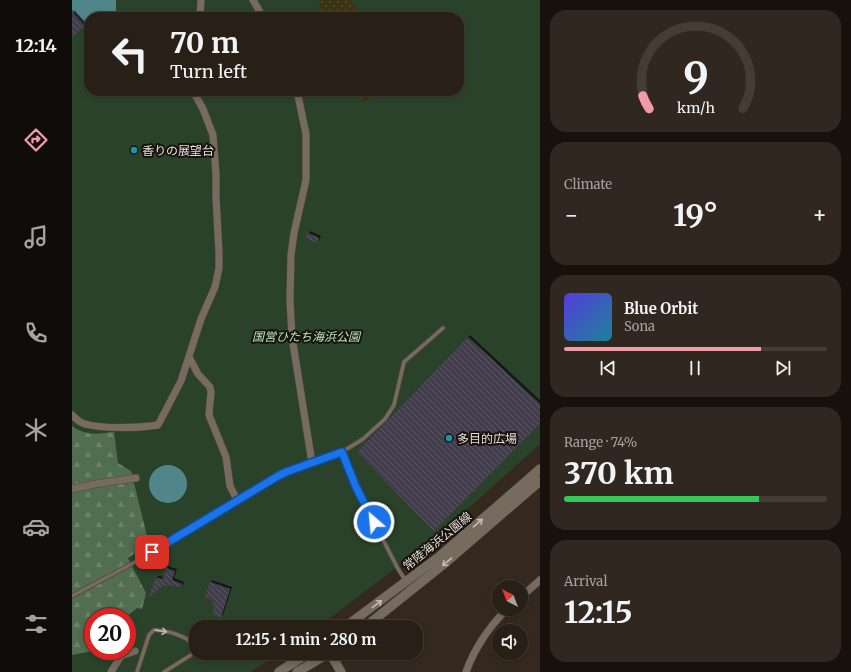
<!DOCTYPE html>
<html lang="en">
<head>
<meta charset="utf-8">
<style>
  body { margin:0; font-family:Merriweather,"Noto Sans JP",serif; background:#302720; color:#f1f3f6; height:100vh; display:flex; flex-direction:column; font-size:15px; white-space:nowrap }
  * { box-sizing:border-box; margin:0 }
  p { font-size:13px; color:#a5a2a1 }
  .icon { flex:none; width:22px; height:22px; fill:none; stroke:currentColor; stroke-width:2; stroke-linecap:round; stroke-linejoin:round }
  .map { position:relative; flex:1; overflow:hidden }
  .side { display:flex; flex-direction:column; gap:10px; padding:10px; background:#16110d; width:311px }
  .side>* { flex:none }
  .hud { position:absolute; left:12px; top:12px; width:380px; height:84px; border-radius:16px; box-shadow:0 2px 6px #0003,0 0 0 1px #443d36; background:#281f17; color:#f1f3f6; overflow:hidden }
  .needle { width:26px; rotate:318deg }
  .controls { position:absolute; left:420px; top:580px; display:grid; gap:8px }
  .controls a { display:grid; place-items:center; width:36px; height:36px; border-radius:50%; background:#281f17; box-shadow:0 2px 6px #0003,0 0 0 1px #443d36; font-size:20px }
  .speed { position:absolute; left:12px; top:608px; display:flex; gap:8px; font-size:20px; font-weight:700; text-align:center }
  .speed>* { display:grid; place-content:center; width:52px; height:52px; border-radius:50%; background:#281f17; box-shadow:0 2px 6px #0003,0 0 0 1px #443d36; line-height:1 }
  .speed .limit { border:6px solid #d22; background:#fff; color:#111 }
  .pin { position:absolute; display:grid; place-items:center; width:34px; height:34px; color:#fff; margin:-17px; border-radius:8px; box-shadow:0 2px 6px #0006 }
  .me { position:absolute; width:44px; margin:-22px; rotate:333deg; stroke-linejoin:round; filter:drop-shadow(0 0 3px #0008) }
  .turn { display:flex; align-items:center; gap:14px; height:84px; padding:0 20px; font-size:18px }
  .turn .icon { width:52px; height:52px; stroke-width:2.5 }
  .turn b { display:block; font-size:28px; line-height:34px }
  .big { font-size:30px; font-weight:700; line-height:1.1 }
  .side .card { flex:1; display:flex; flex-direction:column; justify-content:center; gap:6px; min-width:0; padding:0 14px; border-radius:16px; background:#302720 }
  .side .dial { align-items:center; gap:0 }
  .dial svg { height:104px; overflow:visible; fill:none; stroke:#443d36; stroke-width:7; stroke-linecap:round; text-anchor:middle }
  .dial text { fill:#f1f3f6; stroke:none }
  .song { display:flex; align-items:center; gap:12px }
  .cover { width:48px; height:48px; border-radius:6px; background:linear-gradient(135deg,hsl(250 70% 55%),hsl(190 70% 35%)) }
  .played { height:4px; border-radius:2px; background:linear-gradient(90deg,#f39aa7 75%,#443d36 75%) }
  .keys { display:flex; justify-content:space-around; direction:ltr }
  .heat { display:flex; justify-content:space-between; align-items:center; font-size:22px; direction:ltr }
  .charge { height:6px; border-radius:3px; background:linear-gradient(90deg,#34c759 74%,#443d36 0) }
  .trip { position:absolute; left:117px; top:620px; width:234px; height:40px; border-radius:16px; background:#281f17; box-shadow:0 2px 6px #0003,0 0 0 1px #443d36; font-weight:700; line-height:40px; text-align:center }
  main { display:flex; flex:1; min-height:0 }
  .tab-bar { display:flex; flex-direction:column; width:72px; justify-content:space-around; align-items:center; background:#100c09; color:#a5a2a1 }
  .tab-bar .icon { width:28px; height:28px }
  .tab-bar .selected { color:#f39aa7 }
  .tab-bar b { font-size:18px; color:#f1f3f6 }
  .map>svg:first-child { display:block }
</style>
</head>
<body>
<main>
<nav class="tab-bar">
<b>12:14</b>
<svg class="icon selected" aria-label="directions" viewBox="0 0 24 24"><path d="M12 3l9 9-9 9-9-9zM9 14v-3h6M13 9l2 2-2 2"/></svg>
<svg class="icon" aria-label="music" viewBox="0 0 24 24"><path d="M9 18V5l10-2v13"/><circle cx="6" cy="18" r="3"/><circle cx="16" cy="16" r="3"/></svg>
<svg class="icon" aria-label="phone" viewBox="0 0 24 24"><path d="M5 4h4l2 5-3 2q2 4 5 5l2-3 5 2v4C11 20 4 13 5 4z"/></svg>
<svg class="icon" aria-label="climate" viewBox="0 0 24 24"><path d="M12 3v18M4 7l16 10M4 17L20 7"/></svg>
<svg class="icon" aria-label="car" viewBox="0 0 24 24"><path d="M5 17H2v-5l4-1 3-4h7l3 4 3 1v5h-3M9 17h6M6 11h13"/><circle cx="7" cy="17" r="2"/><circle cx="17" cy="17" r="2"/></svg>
<svg class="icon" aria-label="filters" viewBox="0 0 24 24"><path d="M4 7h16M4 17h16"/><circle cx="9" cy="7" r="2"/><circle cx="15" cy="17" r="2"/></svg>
</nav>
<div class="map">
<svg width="468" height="672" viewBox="0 0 468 672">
  <defs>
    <pattern id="forest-firs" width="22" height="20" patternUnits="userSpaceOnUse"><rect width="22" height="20" fill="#516e50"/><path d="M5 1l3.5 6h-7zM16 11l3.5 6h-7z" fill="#6a8268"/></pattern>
    <pattern id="sand-dots" width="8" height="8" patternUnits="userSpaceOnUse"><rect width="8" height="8" fill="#3b3312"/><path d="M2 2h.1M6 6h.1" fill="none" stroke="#575034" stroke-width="1.8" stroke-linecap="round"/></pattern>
    <pattern id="building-back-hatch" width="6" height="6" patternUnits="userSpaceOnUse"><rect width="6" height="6" fill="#433e4d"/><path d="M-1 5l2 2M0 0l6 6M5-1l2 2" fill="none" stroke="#5e5966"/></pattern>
    <filter id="shadow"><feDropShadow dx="2" dy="-2" stdDeviation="0" flood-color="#0009"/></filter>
  </defs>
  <rect width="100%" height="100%" fill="#35291f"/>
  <path fill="#2a422a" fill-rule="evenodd" d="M0,0H468V444L389,515L325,567L246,627H124V653H209L178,672H0ZM17,17H387V91H17ZM21,617H55V651H21Z"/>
  <path fill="url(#forest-firs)" d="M0,426C14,436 25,434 42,432L46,463L59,471L77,544L56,558L74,593L70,609L65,608L54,617H21V651L0,655Z"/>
  <path fill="url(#sand-dots)" d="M247,0H279L289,17H249Z
    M289,91H304L302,96L296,102H290Z"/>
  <path fill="#508589" d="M0,0H44V12L42,17H17V26L14,25L0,10Z
    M77 484a19 19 0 1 1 38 0a19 19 0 1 1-38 0Z"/>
  <path fill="url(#building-back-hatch)" filter="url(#shadow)" d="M0,12L13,26L0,37Z
    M236,233L247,238L245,243L234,238Z
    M396,337L468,404V424L362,531L285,452Z
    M94,568L103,571L100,580L110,584L109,587L96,585L90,586L76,598L84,578L91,579Z
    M138,582L158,589L149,617L141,615L142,605L139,600L133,596Z"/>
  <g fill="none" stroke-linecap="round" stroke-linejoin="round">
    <g stroke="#50473e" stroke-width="5">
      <path id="lane" d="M270,452L284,487L325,567L333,580
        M0,596L67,560L197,480L214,472L270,452L291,439L313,419L322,405L332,362L371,328
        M65,672L77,635L82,630H85C95,631 132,639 119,655L92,672"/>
    </g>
    <g stroke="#50473e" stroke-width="8">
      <path id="street" d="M181,0L191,17
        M128,17L129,0
        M225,91L234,134V180L222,233L219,255L218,300L220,337L240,463
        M117,357L126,374L138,387L139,392L137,415L154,457L158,486L165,500
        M0,415C4,419 8,423 13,424C30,429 69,428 86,425L109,381L129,319L143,287L147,268V253L144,197V174L141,135L131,109L121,91
        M0,489L23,484L64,478
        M449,597L468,580
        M39,672L49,656L63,651
        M394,672C403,647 416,628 435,609"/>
    </g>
    <g stroke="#50473e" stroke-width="10">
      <path id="secondary" d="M273,627L368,556L468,469
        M293,627L373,563L468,481
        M258,653L269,672
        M207,672L236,653
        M225,672L257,653"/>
    </g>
    <use href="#lane" stroke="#776a5e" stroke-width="3.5"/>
    <use href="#street" stroke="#776a5e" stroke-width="7"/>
    <use href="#secondary" stroke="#776a5e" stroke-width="9"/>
  </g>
  <defs><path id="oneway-shaft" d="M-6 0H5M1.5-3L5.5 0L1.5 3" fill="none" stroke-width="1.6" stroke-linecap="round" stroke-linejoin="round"/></defs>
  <g stroke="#c4bbb3">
    <use href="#oneway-shaft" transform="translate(406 523) rotate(-41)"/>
    <use href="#oneway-shaft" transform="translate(375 562) rotate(140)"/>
    <use href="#oneway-shaft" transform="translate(305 604) rotate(-37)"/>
    <use href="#oneway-shaft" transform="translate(89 631) rotate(9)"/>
  </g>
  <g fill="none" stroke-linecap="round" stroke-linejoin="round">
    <g stroke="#114b97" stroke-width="10">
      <path id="route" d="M80,552L206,476L214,472L270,452L284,487L302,522"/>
    </g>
    <use href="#route" stroke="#1a73e8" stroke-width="7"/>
  </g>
  <g fill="#0f9aa8" stroke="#18130e" stroke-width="1.5">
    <circle cx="62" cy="150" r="4"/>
    <circle cx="377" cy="438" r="4"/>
  </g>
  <g text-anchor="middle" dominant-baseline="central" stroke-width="4" stroke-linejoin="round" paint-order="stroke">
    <g font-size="12" fill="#e5ded7" stroke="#18130e" text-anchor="start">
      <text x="70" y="150">香りの展望台</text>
      <text x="385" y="438">多目的広場</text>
    </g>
    <g font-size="12" font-style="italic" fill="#b7e9b6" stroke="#18130e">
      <text x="234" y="336">国営ひたち海浜公園</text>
    </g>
    <g font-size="12" fill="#e5ded7" stroke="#18130e">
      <text transform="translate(365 541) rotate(-39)">常陸海浜公園線</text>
    </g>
  </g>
</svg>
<div class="controls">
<a><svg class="needle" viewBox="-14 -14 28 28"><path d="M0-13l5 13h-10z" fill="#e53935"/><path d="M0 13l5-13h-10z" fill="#a5a2a1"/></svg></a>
<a><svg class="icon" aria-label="sound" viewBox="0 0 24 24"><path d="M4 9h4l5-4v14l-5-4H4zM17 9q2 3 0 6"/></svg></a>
</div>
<div class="speed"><div class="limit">20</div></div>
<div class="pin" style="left:80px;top:552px;background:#d93025"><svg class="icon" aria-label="arrive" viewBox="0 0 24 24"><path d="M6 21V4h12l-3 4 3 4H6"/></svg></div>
<svg class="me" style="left:302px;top:522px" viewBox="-20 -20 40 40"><circle r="17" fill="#1a73e8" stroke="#fff" stroke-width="3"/><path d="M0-11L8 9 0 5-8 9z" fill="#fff"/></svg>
<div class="trip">12:15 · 1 min · 280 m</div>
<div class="hud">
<div class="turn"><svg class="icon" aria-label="left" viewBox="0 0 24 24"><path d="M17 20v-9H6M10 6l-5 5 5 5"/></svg><div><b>70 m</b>Turn left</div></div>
</div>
</div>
<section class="side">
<div class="card dial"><svg viewBox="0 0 100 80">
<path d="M14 69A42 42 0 1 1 86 69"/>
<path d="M14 69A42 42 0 0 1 9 59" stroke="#f39aa7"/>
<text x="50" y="56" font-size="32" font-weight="700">9</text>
<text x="50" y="72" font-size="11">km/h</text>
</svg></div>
<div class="card"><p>Climate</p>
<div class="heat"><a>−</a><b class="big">19°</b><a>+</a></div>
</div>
<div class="card">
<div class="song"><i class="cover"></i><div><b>Blue Orbit</b><p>Sona</p></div></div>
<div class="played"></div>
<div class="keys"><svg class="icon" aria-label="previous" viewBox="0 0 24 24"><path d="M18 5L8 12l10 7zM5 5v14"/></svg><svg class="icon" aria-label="pause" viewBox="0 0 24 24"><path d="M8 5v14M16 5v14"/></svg><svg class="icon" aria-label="next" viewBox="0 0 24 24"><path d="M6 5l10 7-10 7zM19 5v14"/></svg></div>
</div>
<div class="card"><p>Range · 74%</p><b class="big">370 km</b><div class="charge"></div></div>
<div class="card"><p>Arrival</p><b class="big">12:15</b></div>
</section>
</main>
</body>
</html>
